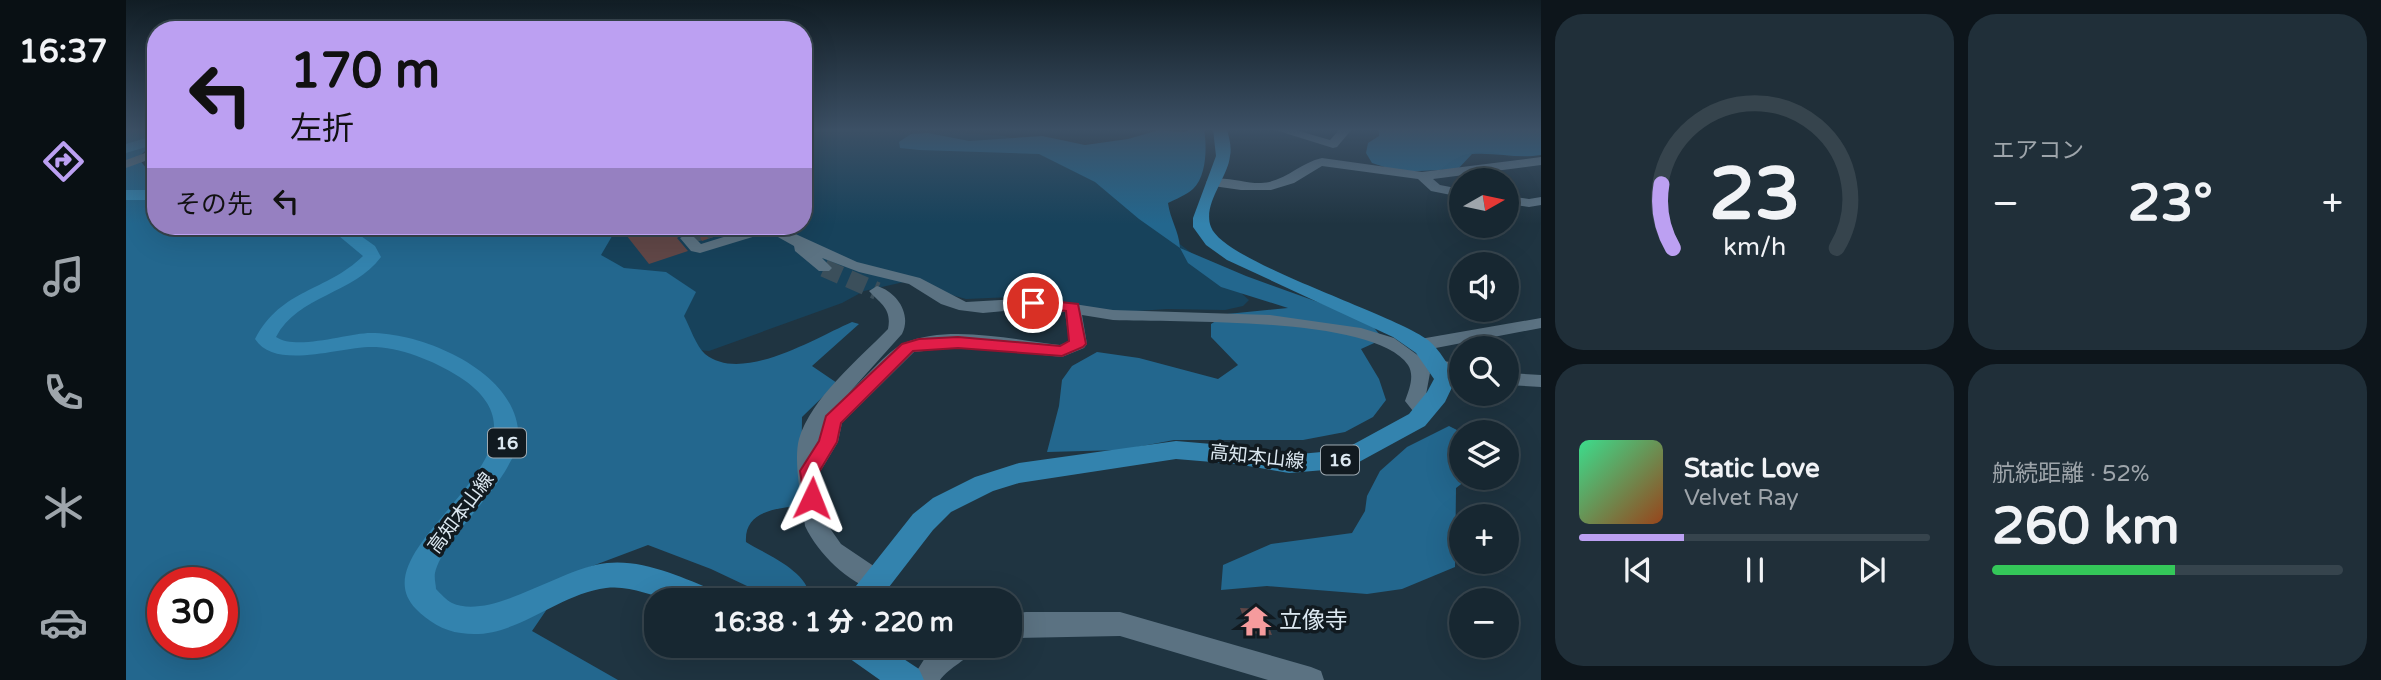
<!DOCTYPE html>
<html lang="ja">
<head>
<meta charset="utf-8">
<style>
  body { margin:0; font-family:"Varela Round","Noto Sans JP",sans-serif; background:#202f39; color:#f1f3f6; height:100vh; display:flex; flex-direction:column; font-size:26px; white-space:nowrap }
  * { box-sizing:border-box; margin:0 }
  p { font-size:23px; color:#9ea5ab }
  .icon { flex:none; width:38px; height:38px; fill:none; stroke:currentColor; stroke-width:2; stroke-linecap:round; stroke-linejoin:round }
  .map { position:relative; flex:1; overflow:hidden }
  .side { display:flex; flex-direction:column; gap:14px; padding:14px; background:#0d151b; width:840px }
  .side>* { flex:none }
  .hud { position:absolute; left:21px; top:21px; width:665px; height:214px; border-radius:28px; box-shadow:0 7px 28px #0002,0 0 0 2px #36444d; background:#bca0f2; color:#111; overflow:hidden }
  .needle { width:46px; rotate:81deg }
  .controls { position:absolute; left:1323px; top:168px; display:grid; gap:14px }
  .controls a { display:grid; place-items:center; width:70px; height:70px; border-radius:50%; background:#172731; box-shadow:0 7px 28px #0002,0 0 0 2px #36444d; font-size:35px }
  .speed { position:absolute; left:21px; top:567px; display:flex; gap:14px; font-size:35px; font-weight:700; text-align:center }
  .speed>* { display:grid; place-content:center; width:91px; height:91px; border-radius:50%; background:#172731; box-shadow:0 7px 28px #0002,0 0 0 2px #36444d; line-height:1 }
  .speed .limit { border:10px solid #d22; background:#fff; color:#111 }
  .pin { position:absolute; display:grid; place-items:center; width:60px; height:60px; color:#fff; margin:-30px; border:4px solid #fff; border-radius:50%; box-shadow:0 2px 7px #0007 }
  .me { position:absolute; width:77px; margin:-38px; rotate:2deg; stroke-linejoin:round; filter:drop-shadow(0 0 5px #0008) }
  .turn { display:flex; align-items:center; gap:24px; height:147px; padding:0 28px; font-size:32px }
  .turn .icon { width:91px; height:91px; stroke-width:2.5 }
  .turn b { display:block; font-size:49px; line-height:60px }
  .then { display:flex; align-items:center; height:66px; padding:0 28px; background:#0003; gap:14px; font-size:26px }
  .big { font-size:52px; font-weight:800; line-height:1.1 }
  .side .card { flex:1; display:flex; flex-direction:column; justify-content:center; gap:10px; min-width:0; padding:0 24px; border-radius:28px; background:#202f39 }
  .side .dial { align-items:center; gap:0 }
  .dial svg { height:182px; overflow:visible; fill:none; stroke:#36444d; stroke-width:7; stroke-linecap:round; text-anchor:middle }
  .dial text { fill:#f1f3f6; stroke:none }
  .song { display:flex; align-items:center; gap:21px }
  .cover { width:84px; height:84px; border-radius:10px; background:linear-gradient(135deg,hsl(150 70% 55%),hsl(20 70% 35%)) }
  .played { height:7px; border-radius:4px; background:linear-gradient(90deg,#bca0f2 30%,#36444d 30%) }
  .keys { display:flex; justify-content:space-around; direction:ltr }
  .heat { display:flex; justify-content:space-between; align-items:center; font-size:38px; direction:ltr }
  .charge { height:10px; border-radius:5px; background:linear-gradient(90deg,#34c759 52%,#36444d 0) }
  .side .tiles { flex:1; display:grid; gap:14px; grid-template-columns:repeat(2,1fr) }
  .trip { position:absolute; left:518px; top:588px; width:378px; height:70px; border-radius:28px; background:#172731; box-shadow:0 7px 28px #0002,0 0 0 2px #36444d; font-weight:800; line-height:70px; text-align:center }
  main { display:flex; flex:1; min-height:0 }
  .menu { display:flex; flex-direction:column; width:126px; justify-content:space-around; align-items:center; background:#091014; color:#9ea5ab }
  .menu .icon { width:49px; height:49px }
  .menu .current { color:#bca0f2 }
  .menu b { font-size:32px; color:#f1f3f6 }
  .map>svg:first-child { display:block }
</style>
</head>
<body>
<main>
<nav class="menu">
<b>16:37</b>
<svg class="icon current" aria-label="directions" viewBox="0 0 24 24"><path d="M12 3l9 9-9 9-9-9zM9 14v-3h6M13 9l2 2-2 2"/></svg>
<svg class="icon" aria-label="music" viewBox="0 0 24 24"><path d="M9 18V5l10-2v13"/><circle cx="6" cy="18" r="3"/><circle cx="16" cy="16" r="3"/></svg>
<svg class="icon" aria-label="phone" viewBox="0 0 24 24"><path d="M5 4h4l2 5-3 2q2 4 5 5l2-3 5 2v4C11 20 4 13 5 4z"/></svg>
<svg class="icon" aria-label="climate" viewBox="0 0 24 24"><path d="M12 3v18M4 7l16 10M4 17L20 7"/></svg>
<svg class="icon" aria-label="car" viewBox="0 0 24 24"><path d="M5 17H2v-5l4-1 3-4h7l3 4 3 1v5h-3M9 17h6M6 11h13"/><circle cx="7" cy="17" r="2"/><circle cx="17" cy="17" r="2"/></svg>
</nav>
<div class="map">
<svg width="1415" height="680" viewBox="0 0 1415 680">
  <rect width="100%" height="100%" fill="#1f3441"/>
  <path fill="#17425b" d="M677,129H760L772,133L825,132L878,136L934,153L1097,277L1123,300L1117,306L1099,310L1041,309L982,313L910,296L840,299L778,282L738,291L716,303L583,351L563,349L491,268L469,258L487,226H677Z"/>
  <path fill="#23678e" fill-rule="evenodd" d="M0,129H30V140L12,158L21,169L30,170V226H492L475,255L498,268L540,272L570,292L558,316C564,327 570,346 579,354C616,384 689,338 726,322L733,324L686,366L711,383L676,417L675,505C651,509 618,510 620,542C641,555 682,571 684,598L651,600L585,569L522,545L445,574L406,631L492,680H0ZM37,583H96V642H37Z
    M1067,129H1078C1081,146 1081,176 1067,189C1060,195 1050,199 1042,203C1044,219 1053,231 1054,248L1120,276L1242,320L1257,339L1235,349L1253,379L1260,400L1247,417L1219,432L1177,440H1048L995,450L921,452L933,406L936,380L946,366L971,352L1013,358L1092,379L1112,365L1085,337V324L1101,314L1162,308L1095,287L1062,263L1054,248L1013,219L969,182L913,154L793,150L774,148L773,142L785,134L802,133L843,141L916,136L959,145L1002,139L1033,130L1058,132Z
    M1253,129H1415V155C1391,159 1370,152 1346,154L1332,169L1274,172L1246,163L1240,153L1242,143L1253,136Z
    M1323,426L1335,432V478H1343L1330,488L1329,567L1276,589L1241,594L1141,586L1095,590L1097,565L1145,544L1226,533L1239,511L1241,496L1254,471L1281,447Z"/>
  <path fill="#614747" d="M493,226H584L583,230L590,236L576,241L568,233L560,232L551,238L562,251L523,264Z
    M1114,608L1136,609L1146,635L1123,633Z"/>
  <g fill="none" stroke-linecap="round" stroke-linejoin="round">
    <path stroke="#3b4f5b" stroke-width="13" stroke-dasharray="13 7" stroke-linecap="butt" d="M561,238L592,229"/>
    <path stroke="#3b4f5b" stroke-width="18" stroke-dasharray="18 9" stroke-linecap="butt" d="M698,268L751,291"/>
    <path fill="#5b7282" fill-rule="evenodd" d="M1146,129H1166L1204,140L1214,129H1226L1211,147L1207,148Z
      M30,149V157L0,168V160Z
      M1415,157V165L1307,179L1314,185L1335,189V197L1305,191L1292,179L1196,166L1168,183L1145,190H1115L1087,186L1080,182C1091,173 1120,184 1135,183C1159,182 1173,163 1196,158L1296,172Z
      M1381,196L1403,199L1415,197V205L1403,207L1381,204Z
      M587,226H610L597,232H587L585,229Z
      M633,226H652L731,262L794,278L840,302L909,298L987,310L1144,315L1235,328L1268,338L1297,359L1304,373L1299,400L1308,411L1305,416H1291L1279,401C1283,390 1289,376 1282,365C1248,315 1047,323 987,320L956,315L961,344L958,348L936,357L837,347L788,352L716,423L712,442L694,472L701,524L715,544L761,575L764,582L761,589L752,593C721,581 693,555 679,526C676,502 667,462 673,439C685,398 733,359 762,329C766,309 755,304 743,291L751,286C771,292 786,314 776,334L722,394C735,382 764,349 778,343C825,324 886,340 934,345L943,341L939,312L909,308L857,313L833,310L815,304L783,284L733,272L696,258L706,268L703,271H693L669,251L668,246L643,232L574,253L565,251L554,238L561,234L566,235L575,244Z
      M1415,318V328L1294,351L1285,345L1294,339Z
      M1312,360L1335,364V376L1306,370L1303,366L1306,362Z
      M1381,373L1415,375V387L1381,385Z
      M900,612H994L1185,667L1195,671L1198,680H1142L994,636L884,638V614Z
      M812,646H849C842,661 824,666 814,680H785L804,650Z"/>
    <path fill="#3383ae" fill-rule="evenodd" d="M1087,129H1101C1103,138 1106,147 1104,156C1102,178 1076,204 1085,227C1098,262 1263,312 1302,340C1314,350 1323,366 1330,379L1319,402L1299,426L1222,468L1163,473L1110,464L1050,459L893,483L867,491L825,512L807,530L753,600H721L726,591L787,514L807,498L849,477L893,463L1050,441L1110,446L1163,455L1217,450L1283,414L1301,392L1308,379L1290,353L1267,337L1101,260L1080,245L1067,227V218L1090,156Z
      M30,135V144L0,153V144Z
      M0,190H30V200H0Z
      M72,226H182L173,231L99,235L75,230Z
      M201,226H221L249,246L255,257C228,294 172,295 150,337C171,351 221,333 245,333C301,333 400,376 392,444C391,452 385,460 381,468C365,497 315,545 309,573C308,578 310,585 310,589C315,594 320,600 326,603C366,621 436,567 481,563C518,559 557,578 590,591L595,600C580,600 562,603 547,600C524,596 504,585 480,588C430,594 387,642 335,633C317,631 302,621 290,609C228,546 445,455 338,380C313,363 280,349 250,347C217,345 150,372 129,339C156,288 200,292 237,256Z
      M716,646H758L793,669L798,680H754L720,656Z"/>
  </g>
  <linearGradient id="sky" x2="0" y2="1"><stop stop-color="#111d24"/><stop offset="0.58" stop-color="#3c5065"/><stop offset="1" stop-color="#3c5065" stop-opacity="0"/></linearGradient>
  <rect width="1415" height="224" fill="url(#sky)"/>
  <path fill="#e11d48" stroke="#92132f" stroke-width="2" d="M907,299L952,304L960,344L957,347L936,356L832,348L787,351L715,423L711,442L693,472L696,498L693,503L686,506L679,503L674,471L693,441L700,416L776,344L793,339L832,337L934,346L943,341L940,311L902,307L900,303L902,300Z"/>
  <defs>
    <g id="temple-bare" transform="scale(2.415)"><path d="M0-6L5-2H3V0L6.5 2.5H4V6H1.5V3h-3V6H-4V2.5H-6.5L-3 0V-2H-5Z" fill="#f59b9d" stroke="#111a20" stroke-width="2.5" paint-order="stroke"/></g>
  </defs>
  <g fill-rule="evenodd">
    <use href="#temple-bare" x="1130" y="621"/>
  </g>
  <g text-anchor="middle" dominant-baseline="central" stroke-width="7" stroke-linejoin="round" paint-order="stroke">
    <g fill="#111a20" stroke="#9faab2" stroke-width="2">
      <rect x="362" y="428.5" width="38" height="29" rx="5"/>
      <rect x="1195" y="445.5" width="38" height="29" rx="5"/>
    </g>
    <g font-size="18" font-weight="bold" fill="#dce8f1">
      <text x="381" y="443">16</text>
      <text x="1214" y="460">16</text>
    </g>
    <g font-size="19" fill="#dce8f1" stroke="#111a20">
      <text transform="translate(1131 457) rotate(6)">高知本山線</text>
      <text transform="translate(335 513) rotate(-53)">高知本山線</text>
    </g>
    <g font-size="23" fill="#dce8f1" stroke="#111a20" text-anchor="start">
      <text x="1153" y="621">立像寺</text>
    </g>
  </g>
</svg>
<div class="controls">
<a><svg class="needle" viewBox="-14 -14 28 28"><path d="M0-13l5 13h-10z" fill="#e53935"/><path d="M0 13l5-13h-10z" fill="#9ea5ab"/></svg></a>
<a><svg class="icon" aria-label="sound" viewBox="0 0 24 24"><path d="M4 9h4l5-4v14l-5-4H4zM17 9q2 3 0 6"/></svg></a>
<a><svg class="icon" aria-label="search" viewBox="0 0 24 24"><circle cx="10" cy="10" r="6"/><path d="M15 15l6 6"/></svg></a>
<a><svg class="icon" aria-label="layers" viewBox="0 0 24 24"><path d="M12 4l9 5-9 5-9-5zM3 14l9 5 9-5"/></svg></a>
<a>+</a>
<a>−</a>
</div>
<div class="speed"><div class="limit">30</div></div>
<div class="pin" style="left:907px;top:303px;background:#d93025"><svg class="icon" aria-label="arrive" viewBox="0 0 24 24"><path d="M6 21V4h12l-3 4 3 4H6"/></svg></div>
<svg class="me" style="left:686px;top:498px" viewBox="-20 -20 40 40"><path d="M0-17L14 15 0 8-14 15z" fill="#e11d48" stroke="#fff" stroke-width="4"/></svg>
<div class="trip">16:38 · 1 分 · 220 m</div>
<div class="hud">
<div class="turn"><svg class="icon" aria-label="left" viewBox="0 0 24 24"><path d="M17 20v-9H6M10 6l-5 5 5 5"/></svg><div><b>170 m</b>左折</div></div>
<div class="then">その先<svg class="icon" aria-label="left" viewBox="0 0 24 24"><path d="M17 20v-9H6M10 6l-5 5 5 5"/></svg></div>
</div>
</div>
<section class="side">
<div class="tiles">
<div class="card dial"><svg viewBox="0 0 100 80">
<path d="M14 69A42 42 0 1 1 86 69"/>
<path d="M14 69A42 42 0 0 1 9 41" stroke="#bca0f2"/>
<text x="50" y="56" font-size="32" font-weight="700">23</text>
<text x="50" y="72" font-size="11">km/h</text>
</svg></div>
<div class="card"><p>エアコン</p>
<div class="heat"><a>−</a><b class="big">23°</b><a>+</a></div>
</div>
<div class="card">
<div class="song"><i class="cover"></i><div><b>Static Love</b><p>Velvet Ray</p></div></div>
<div class="played"></div>
<div class="keys"><svg class="icon" aria-label="previous" viewBox="0 0 24 24"><path d="M18 5L8 12l10 7zM5 5v14"/></svg><svg class="icon" aria-label="pause" viewBox="0 0 24 24"><path d="M8 5v14M16 5v14"/></svg><svg class="icon" aria-label="next" viewBox="0 0 24 24"><path d="M6 5l10 7-10 7zM19 5v14"/></svg></div>
</div>
<div class="card"><p>航続距離 · 52%</p><b class="big">260 km</b><div class="charge"></div></div>
</div>
</section>
</main>
</body>
</html>
